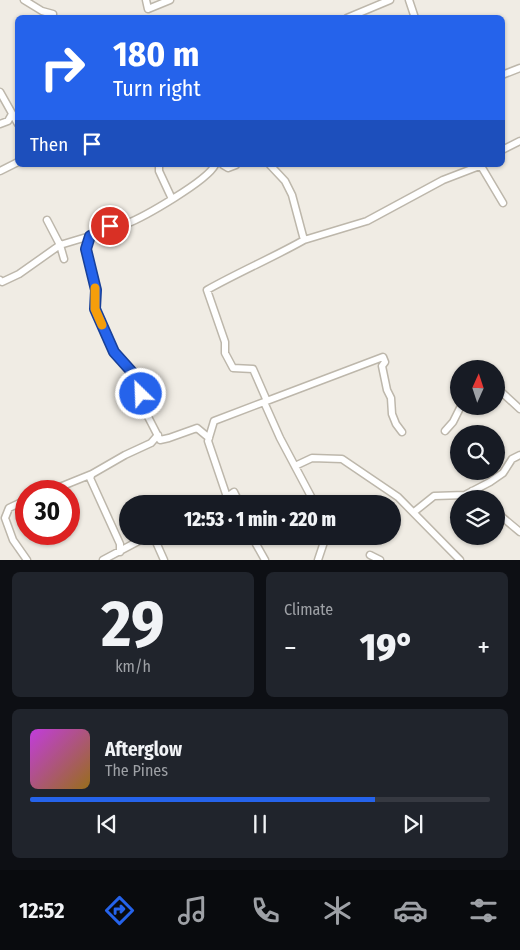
<!DOCTYPE html>
<html lang="en">
<head>
<meta charset="utf-8">
<style>
  body { margin:0; font-family:"Fira Sans Condensed",sans-serif; background:#20242c; color:#f1f3f6; height:100vh; display:flex; flex-direction:column; font-size:19px; white-space:nowrap }
  * { box-sizing:border-box; margin:0 }
  p { font-size:16px; color:#9ea1a6 }
  .icon { flex:none; width:28px; height:28px; fill:none; stroke:currentColor; stroke-width:2; stroke-linecap:round; stroke-linejoin:round }
  .map { position:relative; height:560px; overflow:hidden }
  .side { display:flex; flex-direction:column; gap:12px; padding:12px; background:#0d0f14; flex:1 }
  .side>* { flex:none }
  .banner { position:absolute; left:15px; top:15px; width:490px; height:152px; border-radius:8px; box-shadow:0 1px 4px #0004; background:#2563eb; color:#fff; overflow:hidden }
  .needle { width:32px; rotate:3deg }
  .tools { position:absolute; left:450px; top:360px; display:grid; gap:10px }
  .tools a { display:grid; place-items:center; width:55px; height:55px; border-radius:50%; background:#171b24; box-shadow:0 1px 4px #0004; font-size:25px }
  .speed { position:absolute; left:15px; top:480px; display:flex; gap:10px; font-size:25px; font-weight:700; text-align:center }
  .speed>* { display:grid; place-content:center; width:65px; height:65px; border-radius:50%; background:#171b24; box-shadow:0 1px 4px #0004; line-height:1 }
  .speed .limit { border:8px solid #d22; background:#fff; color:#111 }
  .pin { position:absolute; display:grid; place-items:center; width:42px; height:42px; color:#fff; margin:-21px; border:2px solid #fff; border-radius:50%; box-shadow:0 1px 5px #0007 }
  .me { position:absolute; width:55px; margin:-28px; rotate:336deg; stroke-linejoin:round; filter:drop-shadow(0 0 4px #0008) }
  .turn { display:flex; align-items:center; gap:18px; height:105px; padding:0 15px; font-size:22px }
  .turn .icon { width:65px; height:65px; stroke-width:2.5 }
  .turn b { display:block; font-size:35px; line-height:42px }
  .then { display:flex; align-items:center; height:48px; padding:0 15px; background:#0003; gap:10px; font-size:19px }
  .big { font-size:38px; font-weight:800; line-height:1.1 }
  .side .tile { flex:1; display:flex; flex-direction:column; justify-content:center; gap:8px; min-width:0; padding:0 18px; border-radius:8px; background:#20242c }
  .side .dial { align-items:center; gap:0 }
  .dial b { font-size:65px; line-height:1 }
  .song { display:flex; align-items:center; gap:15px }
  .cover { width:60px; height:60px; border-radius:8px; background:linear-gradient(135deg,hsl(290 70% 55%),hsl(40 70% 35%)) }
  .played { height:5px; border-radius:2px; background:linear-gradient(90deg,#2563eb 75%,#363941 75%) }
  .keys { display:flex; justify-content:space-around; direction:ltr }
  .heat { display:flex; justify-content:space-between; align-items:center; font-size:28px; direction:ltr }
  .side .tiles { flex:1; display:grid; gap:12px; grid-template-columns:1fr 1fr }
  .tile:last-child { grid-column:span 2 }
  .trip { position:absolute; left:119px; top:495px; width:282px; height:50px; border-radius:25px; background:#171b24; box-shadow:0 1px 4px #0004; font-weight:800; line-height:50px; text-align:center }
  .tab-bar { display:flex; height:80px; justify-content:space-around; align-items:center; background:#090b0e; color:#9ea1a6 }
  .tab-bar .icon { width:35px; height:35px }
  .tab-bar .current { color:#2563eb }
  .tab-bar b { font-size:22px; color:#f1f3f6 }
  .map>svg:first-child { display:block }
</style>
</head>
<body>
<div class="map">
<svg width="520" height="560" viewBox="0 0 520 560">
  <rect width="100%" height="100%" fill="#f0ece4"/>
  <g fill="none" stroke-linecap="round" stroke-linejoin="round">
    <g stroke="#bdb7ab" stroke-width="9">
      <path id="minor" d="M24,0L42,11L53,14
        M146,0L148,9L170,0
        M409,0L415,18
        M347,18L390,0
        M502,75L520,68
        M0,92L18,124
        M0,124L8,121L12,114
        M502,150L520,141
        M159,165V171L172,199
        M223,165L228,168L236,165
        M481,166L503,203
        M0,171L18,162
        M47,220L60,245L64,259
        M304,240L367,221L443,180L482,165
        M0,280L2,282L19,274L60,245L90,236
        M496,387L520,409
        M267,401L253,369L233,368L225,353V342L207,290C239,272 272,258 304,240L292,195L285,181L270,165
        M445,431L453,422L461,406
        M209,438L197,428L169,438L160,440L143,407L139,381L114,352L95,309L96,290L86,249L90,236C96,233 103,227 110,226C115,224 121,226 126,224C144,217 207,181 215,165
        M295,466L312,458L342,459L398,497L460,560
        M50,491L92,474
        M472,491L481,499
        M227,497L234,492L240,504
        M26,500L9,508L5,518L13,540L27,560
        M215,504L227,497L208,441L214,421L264,402
        M315,504L280,438L264,402L383,357L385,362L382,366L387,390L391,398L392,414L396,424L402,432
        M414,512L434,496L465,495L490,482L503,473L512,459L520,455
        M496,512L520,532
        M148,536L156,542L164,560
        M258,536L256,544L265,560
        M120,552V544L90,478L92,474L125,455L151,443L158,435
        M370,555L380,560
        M103,560L148,536
        M318,560L326,536"/>
    </g>
    <use href="#minor" stroke="#fff" stroke-width="6"/>
  </g>
  <g fill="none" stroke-linecap="round" stroke-linejoin="round">
    <g stroke="#184099" stroke-width="12">
      <path id="route" d="M110,226L90,236L86,249L96,290L95,309L114,352L140,381L141,394"/>
    </g>
    <use href="#route" stroke="#2563eb" stroke-width="9"/>
    <path stroke="#f59e0b" stroke-width="9" d="M95,288V309L102,325"/>
  </g>
</svg>
<div class="tools">
<a><svg class="needle" viewBox="-14 -14 28 28"><path d="M0-13l5 13h-10z" fill="#e53935"/><path d="M0 13l5-13h-10z" fill="#9ea1a6"/></svg></a>
<a><svg class="icon" aria-label="search" viewBox="0 0 24 24"><circle cx="10" cy="10" r="6"/><path d="M15 15l6 6"/></svg></a>
<a><svg class="icon" aria-label="layers" viewBox="0 0 24 24"><path d="M12 4l9 5-9 5-9-5zM3 14l9 5 9-5"/></svg></a>
</div>
<div class="speed"><div class="limit">30</div></div>
<div class="pin" style="left:110px;top:226px;background:#d93025"><svg class="icon" aria-label="arrive" viewBox="0 0 24 24"><path d="M6 21V4h12l-3 4 3 4H6"/></svg></div>
<svg class="me" style="left:141px;top:394px" viewBox="-20 -20 40 40"><circle r="17" fill="#2563eb" stroke="#fff" stroke-width="3"/><path d="M0-11L8 9 0 5-8 9z" fill="#fff"/></svg>
<div class="trip">12:53 · 1 min · 220 m</div>
<div class="banner">
<div class="turn"><svg class="icon" aria-label="right" viewBox="0 0 24 24"><path d="M7 20v-9h11M14 6l5 5-5 5"/></svg><div><b>180 m</b>Turn right</div></div>
<div class="then">Then<svg class="icon" aria-label="arrive" viewBox="0 0 24 24"><path d="M6 21V4h12l-3 4 3 4H6"/></svg></div>
</div>
</div>
<section class="side">
<div class="tiles">
<div class="tile dial"><b>29</b><p>km/h</p></div>
<div class="tile"><p>Climate</p>
<div class="heat"><a>−</a><b class="big">19°</b><a>+</a></div>
</div>
<div class="tile">
<div class="song"><i class="cover"></i><div><b>Afterglow</b><p>The Pines</p></div></div>
<div class="played"></div>
<div class="keys"><svg class="icon" aria-label="previous" viewBox="0 0 24 24"><path d="M18 5L8 12l10 7zM5 5v14"/></svg><svg class="icon" aria-label="pause" viewBox="0 0 24 24"><path d="M8 5v14M16 5v14"/></svg><svg class="icon" aria-label="next" viewBox="0 0 24 24"><path d="M6 5l10 7-10 7zM19 5v14"/></svg></div>
</div>
</div>
</section>
<nav class="tab-bar">
<b>12:52</b>
<svg class="icon current" aria-label="directions" viewBox="0 0 24 24"><path d="M12 3l9 9-9 9-9-9zM9 14v-3h6M13 9l2 2-2 2"/></svg>
<svg class="icon" aria-label="music" viewBox="0 0 24 24"><path d="M9 18V5l10-2v13"/><circle cx="6" cy="18" r="3"/><circle cx="16" cy="16" r="3"/></svg>
<svg class="icon" aria-label="phone" viewBox="0 0 24 24"><path d="M5 4h4l2 5-3 2q2 4 5 5l2-3 5 2v4C11 20 4 13 5 4z"/></svg>
<svg class="icon" aria-label="climate" viewBox="0 0 24 24"><path d="M12 3v18M4 7l16 10M4 17L20 7"/></svg>
<svg class="icon" aria-label="car" viewBox="0 0 24 24"><path d="M5 17H2v-5l4-1 3-4h7l3 4 3 1v5h-3M9 17h6M6 11h13"/><circle cx="7" cy="17" r="2"/><circle cx="17" cy="17" r="2"/></svg>
<svg class="icon" aria-label="filters" viewBox="0 0 24 24"><path d="M4 7h16M4 17h16"/><circle cx="9" cy="7" r="2"/><circle cx="15" cy="17" r="2"/></svg>
</nav>
</body>
</html>
